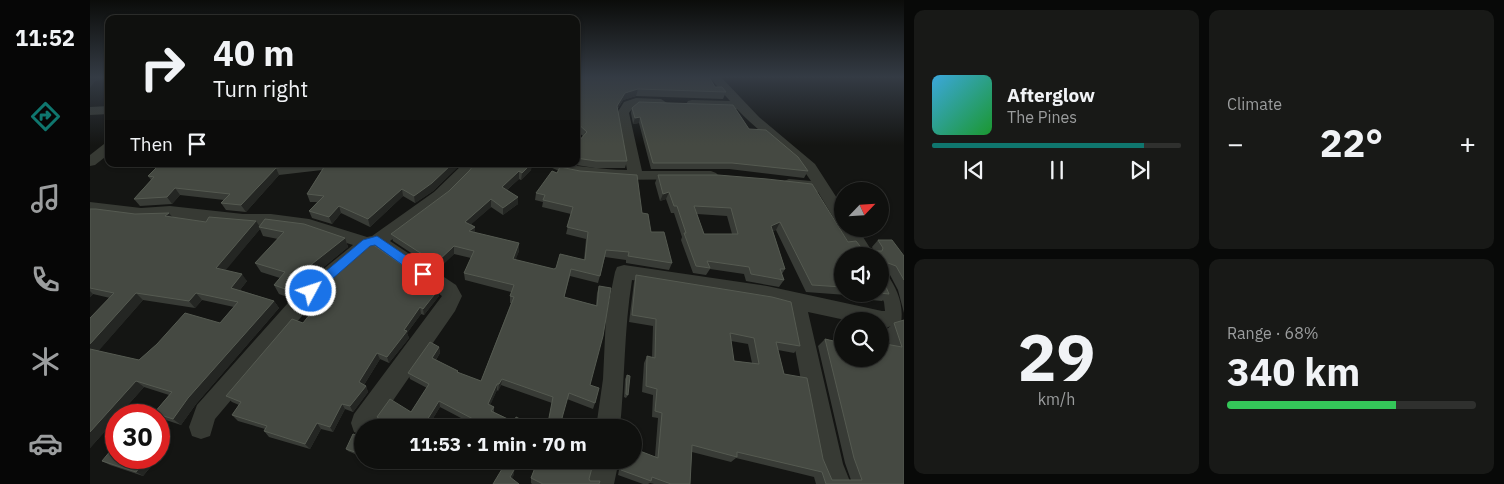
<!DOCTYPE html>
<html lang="en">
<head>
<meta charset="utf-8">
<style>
  body { margin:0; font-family:"IBM Plex Sans",sans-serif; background:#181917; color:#f1f3f6; height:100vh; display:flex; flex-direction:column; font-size:19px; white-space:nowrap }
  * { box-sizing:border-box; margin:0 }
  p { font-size:16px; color:#9b9d9e }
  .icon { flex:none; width:28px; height:28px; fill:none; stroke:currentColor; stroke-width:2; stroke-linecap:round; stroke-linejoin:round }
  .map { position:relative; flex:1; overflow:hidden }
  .side { display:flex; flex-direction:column; gap:10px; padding:10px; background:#080908; width:600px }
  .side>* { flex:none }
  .guide { position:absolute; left:15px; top:15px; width:475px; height:152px; border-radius:10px; box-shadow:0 1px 4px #0004,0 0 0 1px #2f302e; background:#0f100e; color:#f1f3f6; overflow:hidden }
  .needle { width:32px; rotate:65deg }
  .fabs { position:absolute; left:744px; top:182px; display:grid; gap:10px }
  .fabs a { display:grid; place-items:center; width:55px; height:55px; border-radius:50%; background:#0f100e; box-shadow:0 1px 4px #0004,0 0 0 1px #2f302e; font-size:25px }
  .speed { position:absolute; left:15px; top:404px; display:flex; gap:10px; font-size:25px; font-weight:700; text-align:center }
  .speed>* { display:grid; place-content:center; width:65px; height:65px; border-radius:50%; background:#0f100e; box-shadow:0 1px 4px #0004,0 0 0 1px #2f302e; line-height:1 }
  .speed .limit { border:8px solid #d22; background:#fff; color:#111 }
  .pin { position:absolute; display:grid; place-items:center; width:42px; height:42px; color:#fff; margin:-21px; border-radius:10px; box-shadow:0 2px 8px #0006 }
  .me { position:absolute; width:55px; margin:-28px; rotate:50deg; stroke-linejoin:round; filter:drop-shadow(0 0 4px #0008) }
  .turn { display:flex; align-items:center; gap:18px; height:105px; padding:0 25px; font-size:22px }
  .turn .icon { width:65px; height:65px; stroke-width:2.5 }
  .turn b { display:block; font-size:35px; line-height:42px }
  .then { display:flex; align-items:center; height:48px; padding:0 25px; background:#0003; gap:10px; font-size:19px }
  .big { font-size:38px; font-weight:800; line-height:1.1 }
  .side .tile { flex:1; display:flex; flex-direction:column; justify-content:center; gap:8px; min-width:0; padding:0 18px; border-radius:10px; background:#181917 }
  .side .dial { align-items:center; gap:0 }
  .dial b { font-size:65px; line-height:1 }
  .song { display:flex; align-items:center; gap:15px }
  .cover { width:60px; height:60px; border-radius:8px; background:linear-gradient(135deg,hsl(200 70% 55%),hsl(130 70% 35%)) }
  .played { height:5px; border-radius:2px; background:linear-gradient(90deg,#0f766e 85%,#2f302e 85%) }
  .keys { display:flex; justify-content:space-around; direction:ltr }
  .heat { display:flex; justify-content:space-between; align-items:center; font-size:28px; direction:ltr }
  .charge { height:8px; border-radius:4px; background:linear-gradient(90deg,#34c759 68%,#2f302e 0) }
  .side .tiles { flex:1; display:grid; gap:10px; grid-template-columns:repeat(2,1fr) }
  .trip { position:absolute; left:264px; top:419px; width:288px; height:50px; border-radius:25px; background:#0f100e; box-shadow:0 1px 4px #0004,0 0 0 1px #2f302e; font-weight:800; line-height:50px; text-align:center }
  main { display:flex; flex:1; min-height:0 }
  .tab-bar { display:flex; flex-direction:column; width:90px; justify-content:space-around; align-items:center; background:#060606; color:#9b9d9e }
  .tab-bar .icon { width:35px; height:35px }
  .tab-bar .active { color:#0f766e }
  .tab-bar b { font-size:22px; color:#f1f3f6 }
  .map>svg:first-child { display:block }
</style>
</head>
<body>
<main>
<nav class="tab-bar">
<b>11:52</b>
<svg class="icon active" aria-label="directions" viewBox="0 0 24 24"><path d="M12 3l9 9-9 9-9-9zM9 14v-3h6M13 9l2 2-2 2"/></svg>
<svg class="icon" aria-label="music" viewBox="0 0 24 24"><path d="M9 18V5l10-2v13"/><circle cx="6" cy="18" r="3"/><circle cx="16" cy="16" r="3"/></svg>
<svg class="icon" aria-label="phone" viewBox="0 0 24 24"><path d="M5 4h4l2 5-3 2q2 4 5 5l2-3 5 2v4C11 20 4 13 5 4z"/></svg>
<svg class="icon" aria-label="climate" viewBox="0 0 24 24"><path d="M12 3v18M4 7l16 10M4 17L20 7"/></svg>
<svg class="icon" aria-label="car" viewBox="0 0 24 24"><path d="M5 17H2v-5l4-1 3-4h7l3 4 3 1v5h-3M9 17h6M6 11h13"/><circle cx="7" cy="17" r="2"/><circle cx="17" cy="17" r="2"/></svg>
</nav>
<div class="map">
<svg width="814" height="484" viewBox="0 0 814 484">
  <rect width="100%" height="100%" fill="#141513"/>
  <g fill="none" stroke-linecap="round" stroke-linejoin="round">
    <path fill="#373a34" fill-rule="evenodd" d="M619,77H631L669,117L725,164L752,206V224L746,222L728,192L694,187L691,184L694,181L699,179L721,181C704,153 669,134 647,109L598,107L596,104L598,101L602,100L640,101Z
      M546,98L571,99L577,103C567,114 548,98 539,113L552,171H621L626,173L629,176L626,179L515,180L476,174L460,167L458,164C484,164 510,170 537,170L527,113L534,102Z
      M19,106V114L0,115V107Z
      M19,143V154L5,165L0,166V155L14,144Z
      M373,164H388C366,197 331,218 300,241L366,285L372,296L365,311L284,428H272V435L264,432L261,423L264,414L352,296L284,248L228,297L125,419L120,436L111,439L102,436L99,427L107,405L214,285L263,245L218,231L181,226H153L80,218L51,220L0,212V202L51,208L80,206L153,214H181L219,219L277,237L282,236L344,192Z
      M752,226V229H768L785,256H767L750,229Z
      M534,265L677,286L792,311H795L794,302L790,294V272L797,274C807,289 814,304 811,323L792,329L790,328V321H760L718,312L753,464L761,484H735L727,464L697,307L677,302L542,280C534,329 535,378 530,428H506L513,379L516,316L525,272L527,267Z
      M503,460H529L524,484H498Z"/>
  </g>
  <path fill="#383b36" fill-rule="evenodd" d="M486,77L625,87L636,92L633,99L546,96L533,100L527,110L537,161L535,168H505L480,164H486V144L493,136L486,131Z
    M542,108L659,129L718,171L714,178L639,169H561L549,123L543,124L541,113Z
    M70,164H371L343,191L325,203L313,196L280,227L251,213L242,224L222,218L219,211L227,202H220L217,194L232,170L189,175L156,212L136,210L131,203L134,200L90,195L82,204L50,206L44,199L61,180L58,176Z
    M443,166L441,168V170L431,180L429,179L417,190L428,197V204L413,215L401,207L381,224L385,227V233L429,251L425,260L464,269L494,260L496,239L476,234L481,214L452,207L453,202L445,200L446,193L552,213L561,232L582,263L579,270L536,263V260L515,257L508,283L480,276L474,298L506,305L507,293L509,286L500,385L505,403L503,409L477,399L457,428L462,403L411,385L408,391L407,390L400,405L404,407V412L424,422L448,428H390L350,407L337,428H298L290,423L287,417L321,412L337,388L320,379L318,373L349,347L350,353L346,360L368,371V373L391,381L421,303H420V296L421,292L375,280L374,273L381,258L364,254L347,270L303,241L301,234L359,191L380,170Z
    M568,175L758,242L774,251H784L782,247L788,240L814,256V313L808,290L799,273L795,272L796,287L799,294L792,301L771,299L770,296L716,292L686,230L683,231L695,269L692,274L694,280L689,287L656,281L654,274L620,269L616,275L603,273L591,240L592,237L584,213H581L576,199L570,201L565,183ZM607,214L637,216L642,234H614ZM752,256H790V294H752Z
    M0,209L45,214L83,217L116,222L169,226L255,238L258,247L213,284L200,298L189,294L184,285L190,278L171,272L165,263L188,239L173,236L170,229L135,270L157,281L150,290L184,301L189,308L106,404L91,425L73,419L69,415L64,413L79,395L54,387L29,415H26V419L0,448V318L20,298L3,294L0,297ZM53,300L105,308L112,300L144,307L130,323L67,344L49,360L8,351Z
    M546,275L710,346L704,353L688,350L694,374L733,459L742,480H761L755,463L728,346L735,339L752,359L800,345L796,330L804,323L814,320V484H726L724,477L646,458L641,462L602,452L600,484H564L560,483L558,484H553L528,475L531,460H542L565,456L568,418L562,417L563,395L552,392L554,363L557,356L562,358L563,326L539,322L544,282ZM641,341L658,344L662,363L644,361Z
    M348,290L349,296L334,315L331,314L317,333L319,338L299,363L290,359L274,385L276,386L278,392L263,412L255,409L243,432L231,429L220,449L179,437L174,431L175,429L148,421L142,415L149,405L142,402L136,396L213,323L228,304L226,303L222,296Z
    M537,375L538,395L536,398L534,397L535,379Z
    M272,437V457L258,451L256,449Z
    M26,458H68L53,476L20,465L12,461Z
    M445,460H504L499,479L500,481L509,484H442L441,483V478L447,461Z"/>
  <path fill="#242623" d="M0,77H19V79L5,81L0,88Z
    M548,89L546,96L533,100L525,113L527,106L535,93Z
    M550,117L549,123L543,124L545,118Z
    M362,164H371L343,191L325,203L324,196Z
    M439,164H443L441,170L431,180L432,173Z
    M186,168L189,175L156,212L151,205Z
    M429,171V179L412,194V187Z
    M85,188L90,195L82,204L77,197Z
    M312,189L313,196L280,227L278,219Z
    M579,192L576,199L570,201L573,194Z
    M428,197V204L413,215V208Z
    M401,199V207L376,229L375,222Z
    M249,206L251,213L242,224L239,217Z
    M79,213L85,220L75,216Z
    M166,221L170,227H169L170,229L131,276L126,268Z
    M690,222L686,230L676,233L681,226Z
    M385,227V234L379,231Z
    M255,238L258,247L213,284L200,298L195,289L208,275Z
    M429,243V251L423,267V259Z
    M364,246V254L347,270L346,263Z
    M152,274L157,281L146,295L141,288Z
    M348,290L349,296L334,315L333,309Z
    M0,291L3,294L0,297Z
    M46,293L53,300L5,355L0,351V344Z
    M106,293L112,300L105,308L99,301Z
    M184,301L189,308L106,404L91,425L83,419L98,398Z
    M330,307L331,314L317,333L319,338L299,363L297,357L314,330Z
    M349,347L350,353L343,364L342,358Z
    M287,353L290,359L272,388L269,382Z
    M412,379L411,385L408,391L409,384Z
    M46,381L54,387L29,415H26V419L0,448V432Z
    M407,384V390L398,410V404Z
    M276,386L278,392L263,412L260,406Z
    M349,401L350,407L337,428H332Z
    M252,404L255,409L243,432L240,427Z
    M227,423L231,429L220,449L215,444Z
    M69,449L73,451L69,456Z
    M57,458H68L53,476L46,472Z
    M424,470V475L420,482V477Z"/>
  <path fill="#454942" stroke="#555a51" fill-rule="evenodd" d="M486,77H619L625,87H632L636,92L548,89L535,93L527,106L537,161H506L486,158V144L497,132L486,122Z
    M549,102L643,105L659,129L676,130L708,157L718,171L642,163H563L550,117L545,118L542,108Z
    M70,164H222L186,168L151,205L131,203L140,194L85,188L77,197L44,199L64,177L58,176Z
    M236,164H362L342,183L324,196L312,189L278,219L249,206L239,217L219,211L234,196L217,194Z
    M384,164H441L432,173L429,171L412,187L428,197L413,208L401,199L375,222L385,227L379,231L429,243L423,259L464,269L466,268L470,254L495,260L498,232L477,227L483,207L453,200L455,195L446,193L462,171L467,173L470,167L490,171L547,175L552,213L558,214L561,232H574L582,263L538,256L539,252L516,250L510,276L481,269L474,297L507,306L509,286L521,288L513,336L500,385L509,388L505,403L479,393L472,418L502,428H457L463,397L412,379L409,384H407L398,404L404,407L401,411L424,422L426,417L448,428H400L349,401L332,428H305L287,417L300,399L321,412L339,384L318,373L340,342L349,347L342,358L368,371L367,372L391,381L424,297L420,296L424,285L374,273L384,251L364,246L346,263L301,234L359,191L380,170Z
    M568,175H628L677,179L722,184L758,242L766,241L774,251H792L793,248L788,240H802L814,256V280L806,266L798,263L795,265L796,287L799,294L790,293V256H752V287L722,285L690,222L681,226L695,269H690L694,280L661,274L659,267L617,261L620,268L606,266L594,233H596L587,206H584L579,192L573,194ZM604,206L641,208L648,234H614Z
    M0,209H6L45,214L79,213L75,216L116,222L119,217L166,221L126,268L152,274L141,288L184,301L98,398L83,419L64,413L82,392L46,381L0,432V349L49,360L67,344L95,313L130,323L148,302L106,293L99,301L46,293L0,344V318L24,293L0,288Z
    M175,219L214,224L255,238L208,275L195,289L184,285L195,272L165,263L194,232L169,227Z
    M282,244L348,290L333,309L330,307L314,330L317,331L297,357L287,353L269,382L276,386L260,406L252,404L240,427L227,423L215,444L174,431L177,426L142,415L151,402L136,396L202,319L213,323L231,300L222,296L226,292Z
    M546,275L682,297L701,302L710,346L686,342L694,374L717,378L733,459L742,480H772L764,458L735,339L752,343V359H790V343L812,347L804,323L814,320V484H736L732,472L647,452V457L602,445L600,484H581L562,477L561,481L531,470L533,460H542V448L568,458L572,413L565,411L567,389L556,386L557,356L565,358L566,319L542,315ZM640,333L664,338L669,364L644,361Z
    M537,375L540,376L538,395L536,394Z
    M263,434L272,437V452L271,454L256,449Z
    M26,444V458H57L46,472L12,461Z
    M448,460H504L499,479L500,481H510L509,484H453L441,478Z
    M415,464L424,470L420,477L429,484H403Z"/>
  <linearGradient id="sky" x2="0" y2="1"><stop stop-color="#0b0c0a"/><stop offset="0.53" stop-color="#343b44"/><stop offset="1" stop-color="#343b44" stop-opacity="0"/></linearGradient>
  <rect width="814" height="145" fill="url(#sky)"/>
  <path fill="#1a73e8" stroke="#114b97" d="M287,236L337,270L339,274L337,277H329L285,245L280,246L225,294H217L215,291L217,287L273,240Z"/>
</svg>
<div class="fabs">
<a><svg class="needle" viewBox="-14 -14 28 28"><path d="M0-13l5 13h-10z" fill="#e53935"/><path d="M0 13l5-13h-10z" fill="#9b9d9e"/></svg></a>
<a><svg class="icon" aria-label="sound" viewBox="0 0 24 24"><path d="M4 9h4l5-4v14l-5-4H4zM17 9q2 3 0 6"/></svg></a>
<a><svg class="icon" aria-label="search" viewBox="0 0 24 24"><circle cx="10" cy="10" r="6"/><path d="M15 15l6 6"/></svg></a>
</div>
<div class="speed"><div class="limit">30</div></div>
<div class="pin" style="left:333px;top:274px;background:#d93025"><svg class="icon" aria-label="arrive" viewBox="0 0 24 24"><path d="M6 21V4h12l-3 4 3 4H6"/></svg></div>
<svg class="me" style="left:221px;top:291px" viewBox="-20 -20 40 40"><circle r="17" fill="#1a73e8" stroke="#fff" stroke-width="3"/><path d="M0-11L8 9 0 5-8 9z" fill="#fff"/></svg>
<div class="trip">11:53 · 1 min · 70 m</div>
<div class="guide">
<div class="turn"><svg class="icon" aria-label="right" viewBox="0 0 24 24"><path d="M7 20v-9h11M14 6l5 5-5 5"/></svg><div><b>40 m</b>Turn right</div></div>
<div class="then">Then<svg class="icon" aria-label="arrive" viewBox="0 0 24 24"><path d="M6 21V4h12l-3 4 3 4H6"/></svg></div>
</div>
</div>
<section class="side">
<div class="tiles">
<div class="tile">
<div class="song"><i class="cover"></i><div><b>Afterglow</b><p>The Pines</p></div></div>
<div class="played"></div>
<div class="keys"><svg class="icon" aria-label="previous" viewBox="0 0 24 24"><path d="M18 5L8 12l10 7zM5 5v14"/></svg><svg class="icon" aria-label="pause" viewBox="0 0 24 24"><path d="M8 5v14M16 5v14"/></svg><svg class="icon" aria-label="next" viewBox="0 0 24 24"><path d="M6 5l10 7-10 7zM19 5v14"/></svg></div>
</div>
<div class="tile"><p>Climate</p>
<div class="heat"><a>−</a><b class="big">22°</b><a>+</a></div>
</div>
<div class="tile dial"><b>29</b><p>km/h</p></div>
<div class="tile"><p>Range · 68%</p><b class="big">340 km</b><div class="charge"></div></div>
</div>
</section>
</main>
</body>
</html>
